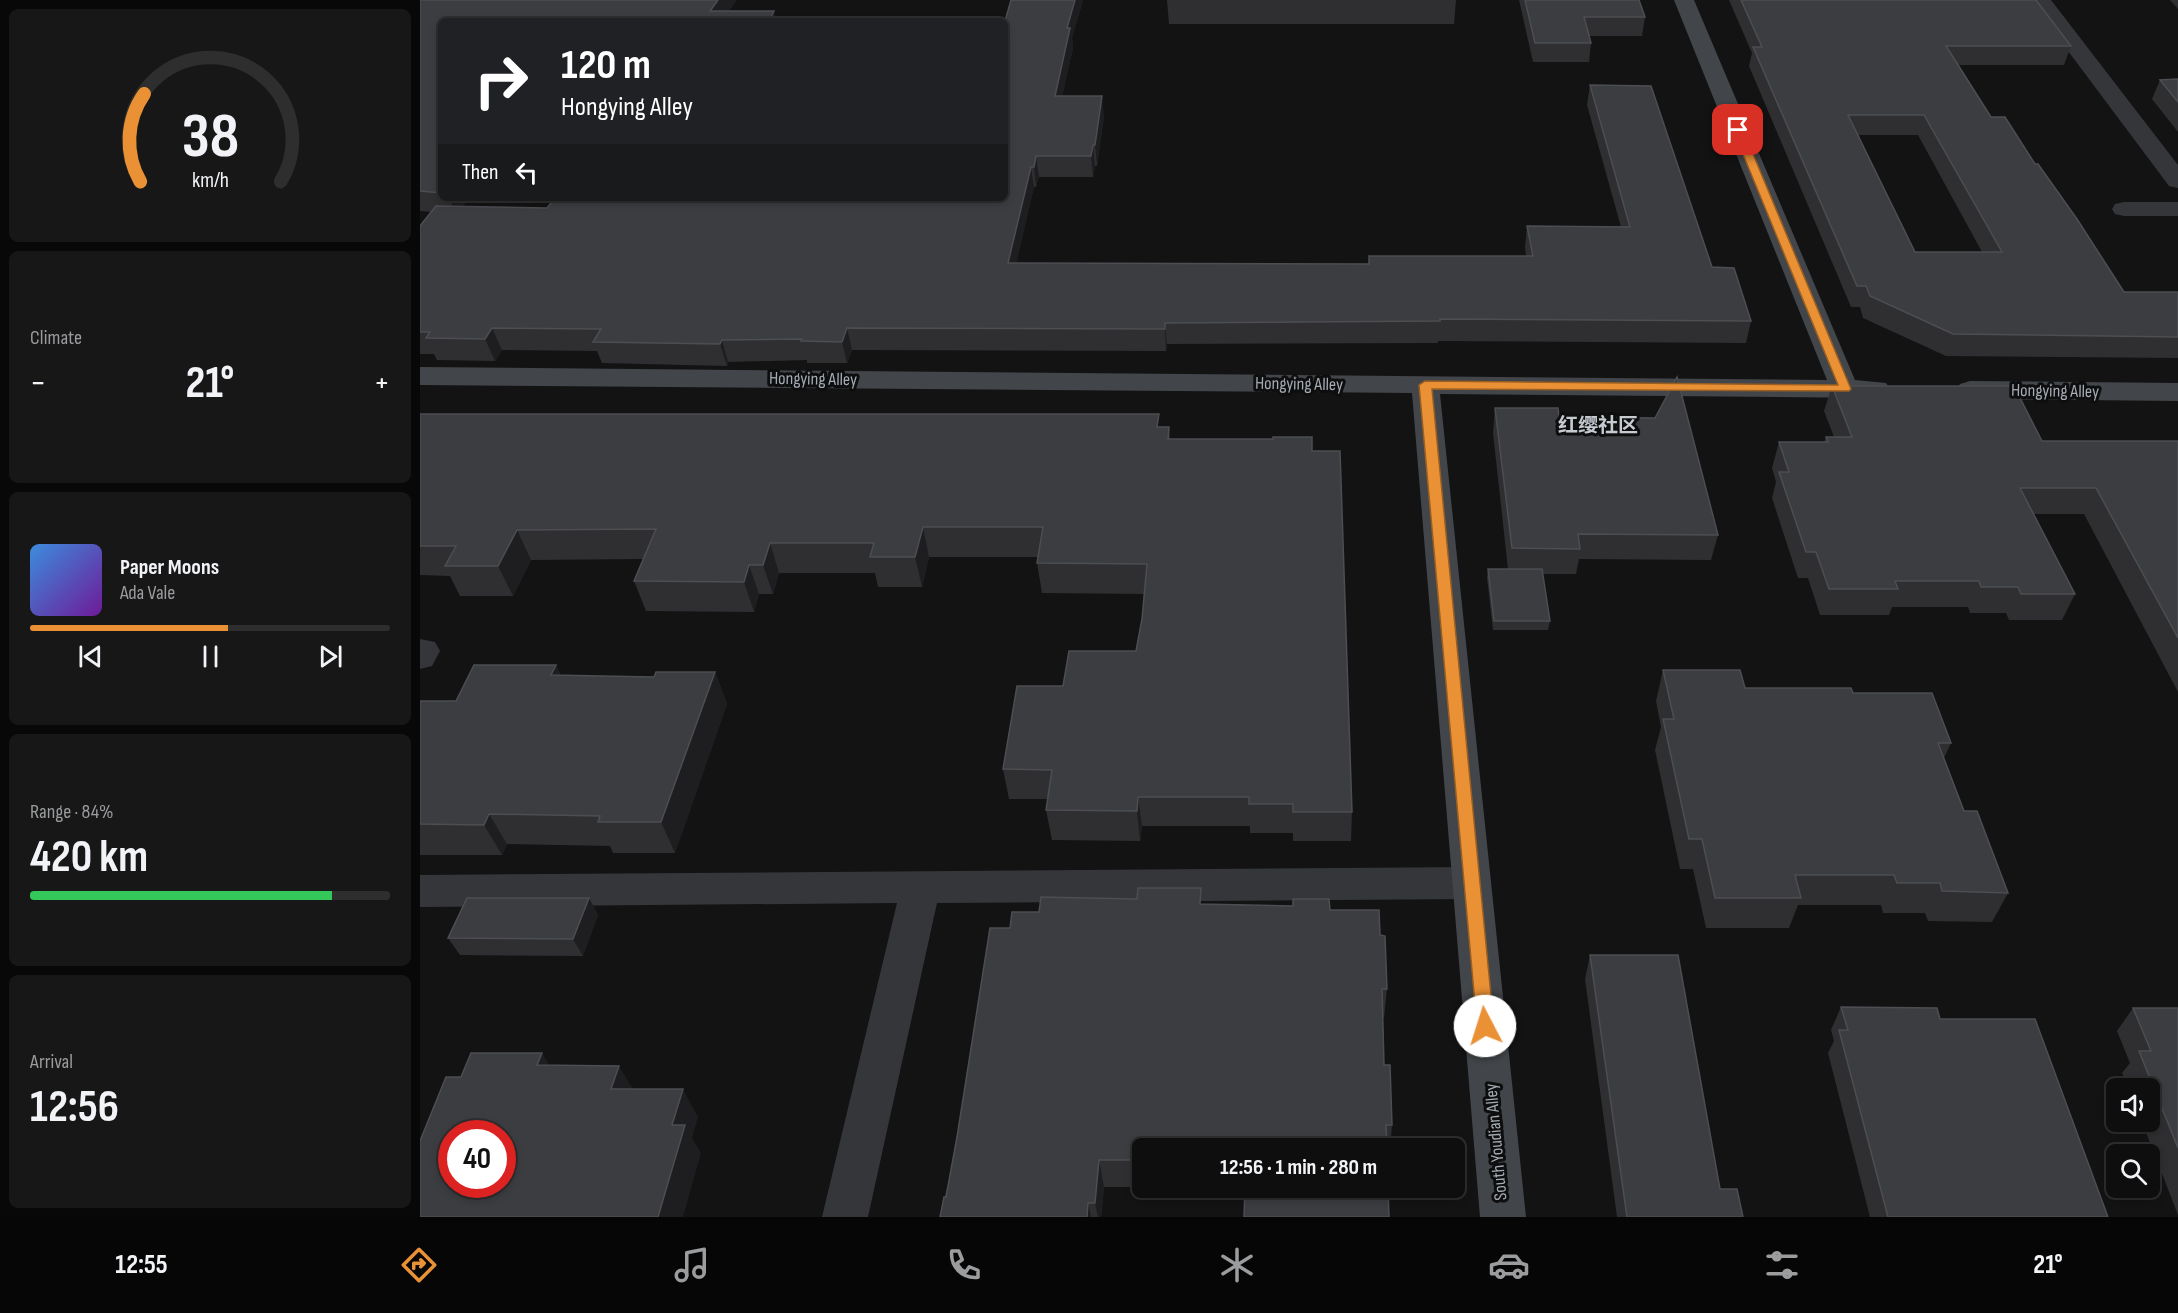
<!DOCTYPE html>
<html lang="en">
<head>
<meta charset="utf-8">
<style>
  body { margin:0; font-family:"Sofia Sans Condensed","Noto Sans SC",sans-serif; background:#171718; color:#f1f3f6; height:100vh; display:flex; flex-direction:column; font-size:22px; white-space:nowrap }
  * { box-sizing:border-box; margin:0 }
  p { font-size:20px; color:#9b9c9e }
  .icon { flex:none; width:33px; height:33px; fill:none; stroke:currentColor; stroke-width:2; stroke-linecap:round; stroke-linejoin:round }
  .map { position:relative; flex:1; overflow:hidden }
  .sheet { display:flex; flex-direction:column; gap:9px; padding:9px; background:#080808; width:420px }
  .sheet>* { flex:none }
  .top-card { position:absolute; left:18px; top:18px; width:570px; height:183px; border-radius:9px; box-shadow:0 3px 9px #0003,0 0 0 2px #2e2e2f; background:#202124; color:#fff; overflow:hidden }
  .buttons { position:absolute; left:1686px; top:1078px; display:grid; gap:12px }
  .buttons a { display:grid; place-items:center; width:54px; height:54px; border-radius:9px; background:#0e0e0f; box-shadow:0 3px 9px #0003,0 0 0 2px #2e2e2f; font-size:30px }
  .speed { position:absolute; left:18px; top:1120px; display:flex; gap:12px; font-size:30px; font-weight:700; text-align:center }
  .speed>* { display:grid; place-content:center; width:78px; height:78px; border-radius:50%; background:#0e0e0f; box-shadow:0 3px 9px #0003,0 0 0 2px #2e2e2f; line-height:1 }
  .speed .limit { border:9px solid #d22; background:#fff; color:#111 }
  .pin { position:absolute; display:grid; place-items:center; width:51px; height:51px; color:#fff; margin:-26px; border-radius:12px; box-shadow:0 3px 9px #0006 }
  .me { position:absolute; width:66px; margin:-33px; rotate:355deg; stroke-linejoin:round; filter:drop-shadow(0 0 4px #0008) }
  .turn { display:flex; align-items:center; gap:21px; height:126px; padding:0 24px; font-size:27px }
  .turn .icon { width:78px; height:78px; stroke-width:2.5 }
  .turn b { display:block; font-size:42px; line-height:51px }
  .then { display:flex; align-items:center; height:57px; padding:0 24px; background:#0003; gap:12px; font-size:22px }
  .big { font-size:45px; font-weight:700; line-height:1.1 }
  .sheet .tile { flex:1; display:flex; flex-direction:column; justify-content:center; gap:9px; min-width:0; padding:0 21px; border-radius:9px; background:#171718 }
  .sheet .dial { align-items:center; gap:0 }
  .dial svg { height:156px; overflow:visible; fill:none; stroke:#2e2e2f; stroke-width:7; stroke-linecap:round; text-anchor:middle }
  .dial text { fill:#f1f3f6; stroke:none }
  .song { display:flex; align-items:center; gap:18px }
  .cover { width:72px; height:72px; border-radius:9px; background:linear-gradient(135deg,hsl(210 70% 55%),hsl(280 70% 35%)) }
  .played { height:6px; border-radius:3px; background:linear-gradient(90deg,#ea9035 55%,#2e2e2f 55%) }
  .keys { display:flex; justify-content:space-around; direction:ltr }
  .heat { display:flex; justify-content:space-between; align-items:center; font-size:33px; direction:ltr }
  .charge { height:9px; border-radius:4px; background:linear-gradient(90deg,#34c759 84%,#2e2e2f 0) }
  .trip { position:absolute; left:712px; top:1138px; width:333px; height:60px; border-radius:9px; background:#0e0e0f; box-shadow:0 3px 9px #0003,0 0 0 2px #2e2e2f; font-weight:700; line-height:60px; text-align:center }
  .dock { display:flex; height:96px; justify-content:space-around; align-items:center; background:#060606; color:#9b9c9e }
  .dock .icon { width:42px; height:42px }
  .dock .on { color:#ea9035 }
  .dock b { font-size:27px; color:#f1f3f6 }
  main { display:flex; flex:1; min-height:0 }
  .map>svg:first-child { display:block }
</style>
</head>
<body>
<main>
<section class="sheet">
<div class="tile dial"><svg viewBox="0 0 100 80">
<path d="M14 69A42 42 0 1 1 86 69"/>
<path d="M14 69A42 42 0 0 1 16 24" stroke="#ea9035"/>
<text x="50" y="56" font-size="32" font-weight="700">38</text>
<text x="50" y="72" font-size="11">km/h</text>
</svg></div>
<div class="tile"><p>Climate</p>
<div class="heat"><a>−</a><b class="big">21°</b><a>+</a></div>
</div>
<div class="tile">
<div class="song"><i class="cover"></i><div><b>Paper Moons</b><p>Ada Vale</p></div></div>
<div class="played"></div>
<div class="keys"><svg class="icon" aria-label="previous" viewBox="0 0 24 24"><path d="M18 5L8 12l10 7zM5 5v14"/></svg><svg class="icon" aria-label="pause" viewBox="0 0 24 24"><path d="M8 5v14M16 5v14"/></svg><svg class="icon" aria-label="next" viewBox="0 0 24 24"><path d="M6 5l10 7-10 7zM19 5v14"/></svg></div>
</div>
<div class="tile"><p>Range · 84%</p><b class="big">420 km</b><div class="charge"></div></div>
<div class="tile"><p>Arrival</p><b class="big">12:56</b></div>
</section>
<div class="map">
<svg width="1758" height="1217" viewBox="0 0 1758 1217">
  <rect width="100%" height="100%" fill="#131314"/>
  <g fill="none" stroke-linecap="round" stroke-linejoin="round">
    <path fill="#343639" fill-rule="evenodd" d="M1610,0H1631L1758,165V188L1749,186Z
      M1704,202H1758V216H1704L1695,214L1692,209L1695,204Z
      M0,639L15,642L20,651L12,666L0,669Z
      M1052,867L1066,872L1071,883L1066,894L1052,899L517,903L448,1217H402L477,903L0,907V875Z"/>
    <path fill="#424549" fill-rule="evenodd" d="M1254,0H1274L1435,380L1466,383L1470,389L1466,395L1456,398L1020,394L1106,1217H1060L992,393L0,385V367L1407,380Z
      M1550,381L1758,383V401L1550,399L1540,396L1536,390L1540,384Z"/>
  </g>
  <path fill="#2f2f32" fill-rule="evenodd" d="M0,0L316,1L309,11L21,21V198H49L42,207L127,208L585,198L591,0H663L652,38L653,48L642,96L684,116L677,166H675L673,177H619L616,187H614L596,263L949,264V256H1106L1105,247L1107,226L1201,227L1167,105L1170,85L1292,267L1331,321L1326,343L1018,341V343L747,344L746,351L432,350L427,363H387V360L308,362L307,366L182,363L177,351L82,350L75,361L17,360L14,354H0V226L12,212L0,211Z
    M747,0H1036L1034,24H749Z
    M1099,0H1219L1225,17L1222,36H1169L1171,43L1169,62H1113Z
    M1309,0H1616L1651,46L1644,65H1538L1571,117L1615,164L1704,292H1758V358L1526,356L1443,318L1440,307H1431L1329,66L1332,53ZM1438,135H1498L1562,252H1495Z
    M1750,0H1758V9Z
    M1758,79V132L1732,99L1740,80Z
    M1412,386L1622,441H1758V692L1664,514H1614L1655,594L1642,620H1589L1586,613H1550L1548,607H1472L1469,615H1400L1388,578H1378L1352,498L1356,482L1352,468L1359,442H1404L1406,437H1414L1404,411Z
    M1075,408L1139,417L1298,535L1291,560L1159,559L1156,574H1122L1130,621L1128,630H1073L1067,578L1068,569H1088L1073,433Z
    M0,414L749,427L750,439L892,451L932,812L931,841H873V833H830V826H722L720,841L632,840L626,810L628,799H589L583,769L643,686L716,651L722,619L724,594L622,593L617,563L618,557H509L502,587H458L455,573H359L353,594H339L334,612L226,611L214,581L223,559L111,560L93,596H40L30,576L0,575Z
    M136,665L141,676L234,677L295,672L307,704L255,853H193L190,846L87,844L82,855H0V701H36Z
    M1243,670L1325,688L1433,693L1531,743L1524,758L1544,811L1588,893L1572,922L1508,921L1505,913H1463L1461,905H1378L1369,928H1286L1273,869H1260L1235,750L1241,727L1236,701Z
    M169,898L178,915L163,956L40,955L28,938Z
    M782,904L910,910L960,935L967,989L964,1018H963L964,1065L972,1125L970,1149H723V1187H684L681,1217H520L590,928L619,912Z
    M1170,955L1300,1189L1323,1217H1197L1165,979Z
    M1421,1007L1520,1019L1688,1217H1450L1408,1053L1414,1041L1411,1030Z
    M1713,1008H1758V1215L1722,1122H1730V1089H1709L1702,1073L1710,1063L1697,1031Z"/>
  <path fill="#1e1e20" d="M298,0H316V1L302,21L290,11Z
    M655,0H663L652,38L653,48L638,116L635,96L647,28Z
    M354,11L357,21H349Z
    M682,96L684,116L677,166L675,145Z
    M673,145L675,166L673,177L671,156Z
    M616,156L619,177L616,187L614,167Z
    M611,167L614,187L592,284L588,263Z
    M29,198H49L36,214Z
    M745,323L747,344L746,351L745,329Z
    M72,328L82,350L75,361L65,339Z
    M427,328L432,350L427,363L422,342Z
    M302,340L308,362L307,366L300,344Z
    M503,527L509,557L502,587L495,557Z
    M97,530L111,560L93,596L78,566Z
    M350,543L359,573L353,594L343,565Z
    M329,565L339,594L334,612L324,582Z
    M136,665L151,697L131,675Z
    M295,672L307,704L255,853L241,822Z
    M718,797L722,826L720,841L717,811Z
    M69,814L87,844L82,855L64,825Z
    M169,898L178,915L163,956L153,939Z
    M122,1053L140,1082L117,1065Z
    M199,1066L216,1094L191,1089Z
    M263,1089L278,1117L272,1138L281,1153L263,1217H238L252,1125Z
    M679,1160L684,1187L681,1217H678L675,1203Z
    M668,1203L671,1217H667Z"/>
  <path fill="#3c3d40" stroke="#4c4e52" stroke-width="1.5" fill-rule="evenodd" d="M0,0H298L290,11H354L349,21H21V193L0,191Z
    M591,0H655L647,28H650L635,96H682L675,145H673L671,156H616L614,167H611L588,263L949,264V256H1113L1107,226L1210,227L1170,85L1231,86L1292,267L1314,268L1331,321L1020,319V321L745,323V329L427,328L422,342L381,341L382,339L302,340L300,344L173,342L181,329L72,328L65,339L6,338L10,332H0V226L16,206L127,208L135,198H585V21Z
    M1105,0H1219L1225,17H1164L1171,43H1115Z
    M1321,0H1616L1651,46H1526L1571,117H1585L1615,164H1618L1657,219L1704,292H1758V337L1533,334L1450,296L1446,286H1437L1333,47H1342ZM1428,115H1504L1582,252H1495Z
    M1758,79V102L1740,80Z
    M1257,377L1298,535L1158,534L1160,549L1092,548L1075,408H1138L1139,417L1235,418Z
    M1412,386H1594L1622,441H1758V638L1676,488H1600L1655,594H1601L1598,587H1561L1559,581H1475L1478,589H1409L1396,552H1386L1359,472H1369L1359,442H1408L1406,437H1432Z
    M0,414H739L737,427H749L748,439H853V437H892V451H920L932,812H873V804H829V797H718L717,811L626,810L632,770L583,769L597,686H643L649,651H716L722,619L727,564L617,563L623,527H503L495,557H450L454,543H350L343,565H329L324,582L214,581L236,529L97,530L78,566H25L36,546H0Z
    M1068,569H1122L1130,621H1074Z
    M54,665H136L131,675L234,677L236,672H295L241,822H178L180,816L69,814L64,825L0,824V701H36Z
    M1243,670H1320L1325,688H1431L1433,693H1512L1531,743H1518L1544,811H1557L1588,893L1522,891L1520,883H1477L1474,875H1375L1381,898H1295L1282,839H1269L1243,719H1254Z
    M718,888H781L780,904L873,906V899H909L910,910H959L960,935L965,936L967,989H962L964,1065H970L972,1125H966L967,1149H723V1160H679L675,1203H668L667,1217H520L524,1197H526L537,1137L570,928H590L592,912H619L621,897L717,899Z
    M47,898H169L153,939L28,938Z
    M1170,955H1258L1300,1189H1317L1323,1217H1207Z
    M1421,1007L1517,1008L1520,1019H1615L1688,1217H1468L1419,1030H1428Z
    M1713,1008H1758V1148L1719,1051H1731Z
    M51,1053H122L117,1065L199,1066L191,1089H263L252,1125H265L238,1217H0V1141L26,1077H41ZM32,1134H82V1185H32Z
    M825,1188H968L969,1217H824Z"/>
  <path fill="#ea9035" stroke="#985e22" stroke-width="1.5" d="M1318,127L1323,130L1431,389L1429,391L1012,389L1074,1026L1071,1031L1065,1034L1059,1031L1057,1026L999,385L1005,381L1418,385L1313,130Z"/>
  <g text-anchor="middle" dominant-baseline="central" stroke-width="6" stroke-linejoin="round" paint-order="stroke">
    <g font-size="18" fill="#a5acb4" stroke="#0e0e0f">
      <text transform="translate(393 379) rotate(1)">Hongying Alley</text>
      <text transform="translate(879 384) rotate(1)">Hongying Alley</text>
      <text transform="translate(1635 391) rotate(1)">Hongying Alley</text>
      <text transform="translate(1076 1142) rotate(-95)">South Youdian Alley</text>
    </g>
    <g font-size="20" font-weight="bold" fill="#c6cad1" stroke="#0e0e0f">
      <text x="1178" y="426">红缨社区</text>
    </g>
  </g>
</svg>
<div class="buttons">
<a><svg class="icon" aria-label="sound" viewBox="0 0 24 24"><path d="M4 9h4l5-4v14l-5-4H4zM17 9q2 3 0 6"/></svg></a>
<a><svg class="icon" aria-label="search" viewBox="0 0 24 24"><circle cx="10" cy="10" r="6"/><path d="M15 15l6 6"/></svg></a>
</div>
<div class="speed"><div class="limit">40</div></div>
<div class="pin" style="left:1318px;top:130px;background:#d93025"><svg class="icon" aria-label="arrive" viewBox="0 0 24 24"><path d="M6 21V4h12l-3 4 3 4H6"/></svg></div>
<svg class="me" style="left:1065px;top:1026px" viewBox="-20 -20 40 40"><circle r="19" fill="#fff"/><path d="M0-13L10 11 0 6-10 11z" fill="#ea9035"/></svg>
<div class="trip">12:56 · 1 min · 280 m</div>
<div class="top-card">
<div class="turn"><svg class="icon" aria-label="right" viewBox="0 0 24 24"><path d="M7 20v-9h11M14 6l5 5-5 5"/></svg><div><b>120 m</b>Hongying Alley</div></div>
<div class="then">Then<svg class="icon" aria-label="left" viewBox="0 0 24 24"><path d="M17 20v-9H6M10 6l-5 5 5 5"/></svg></div>
</div>
</div>
</main>
<nav class="dock">
<b>12:55</b>
<svg class="icon on" aria-label="directions" viewBox="0 0 24 24"><path d="M12 3l9 9-9 9-9-9zM9 14v-3h6M13 9l2 2-2 2"/></svg>
<svg class="icon" aria-label="music" viewBox="0 0 24 24"><path d="M9 18V5l10-2v13"/><circle cx="6" cy="18" r="3"/><circle cx="16" cy="16" r="3"/></svg>
<svg class="icon" aria-label="phone" viewBox="0 0 24 24"><path d="M5 4h4l2 5-3 2q2 4 5 5l2-3 5 2v4C11 20 4 13 5 4z"/></svg>
<svg class="icon" aria-label="climate" viewBox="0 0 24 24"><path d="M12 3v18M4 7l16 10M4 17L20 7"/></svg>
<svg class="icon" aria-label="car" viewBox="0 0 24 24"><path d="M5 17H2v-5l4-1 3-4h7l3 4 3 1v5h-3M9 17h6M6 11h13"/><circle cx="7" cy="17" r="2"/><circle cx="17" cy="17" r="2"/></svg>
<svg class="icon" aria-label="filters" viewBox="0 0 24 24"><path d="M4 7h16M4 17h16"/><circle cx="9" cy="7" r="2"/><circle cx="15" cy="17" r="2"/></svg>
<b>21°</b>
</nav>
</body>
</html>
